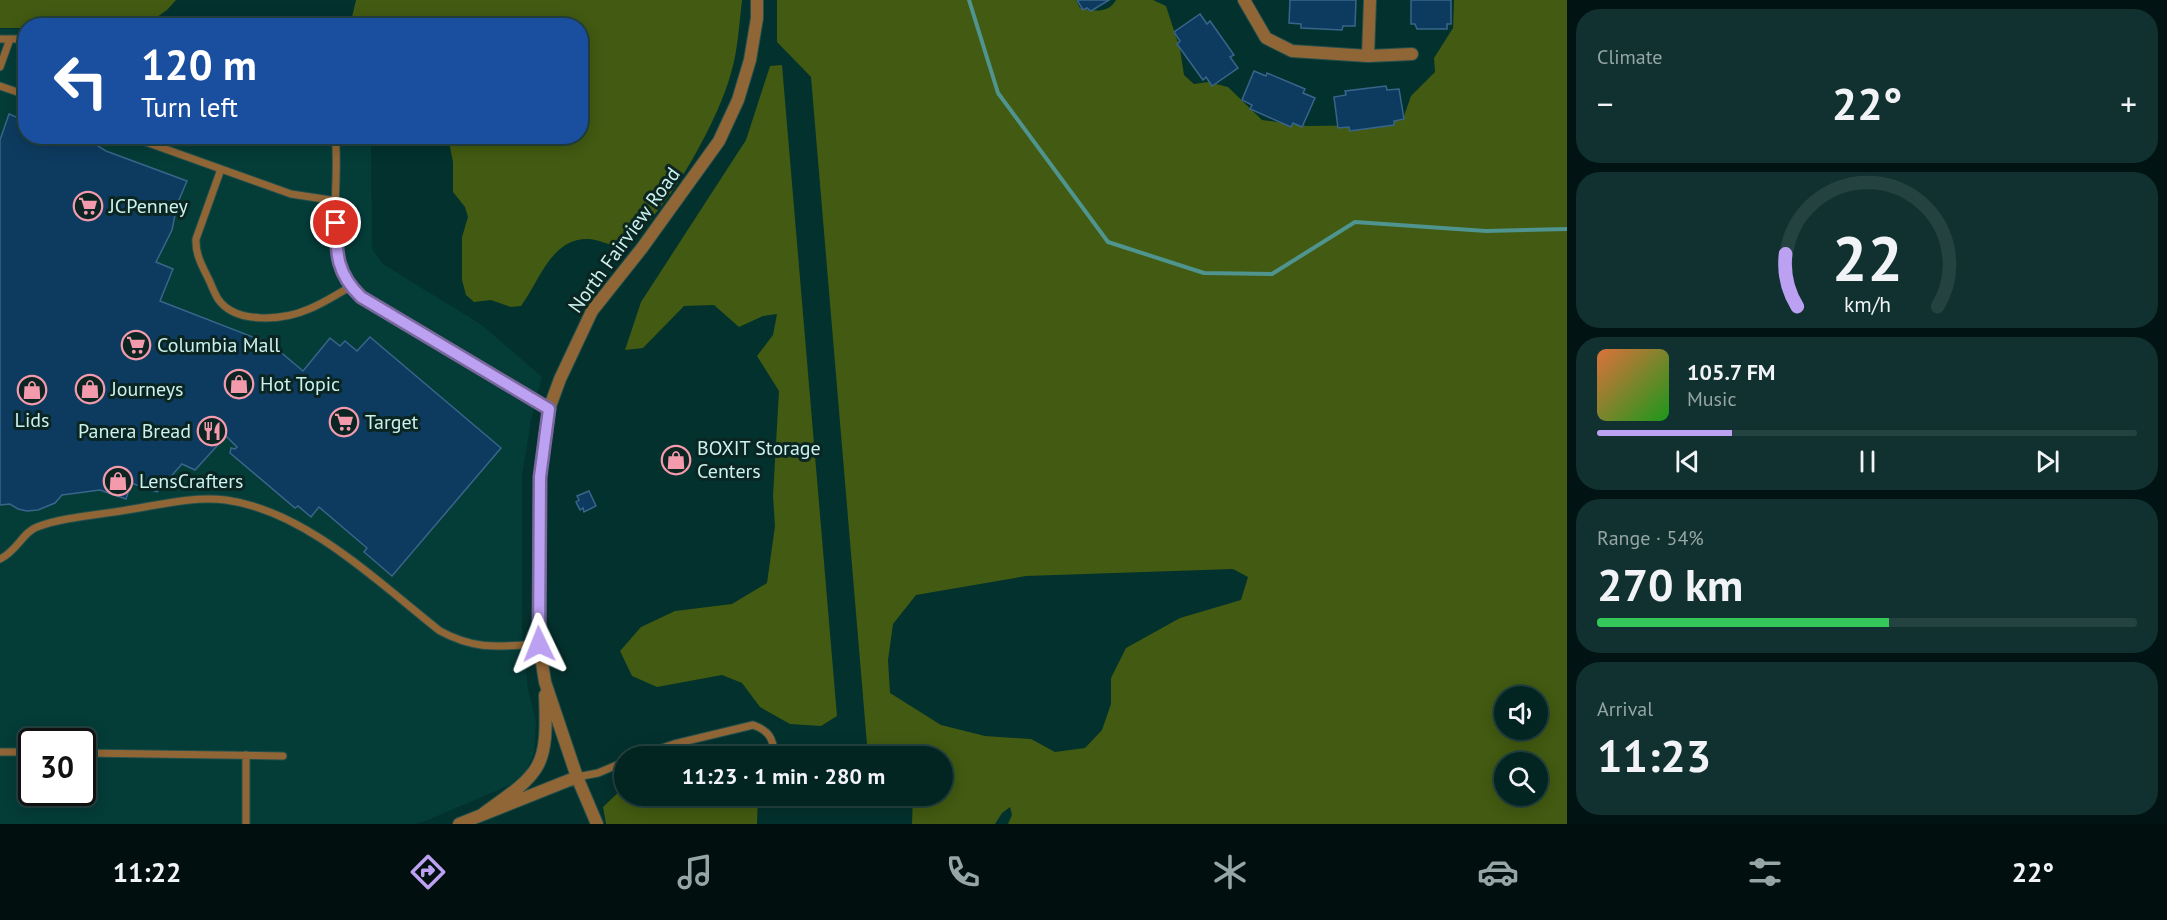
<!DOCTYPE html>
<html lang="en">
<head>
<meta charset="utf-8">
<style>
  body { margin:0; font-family:"PT Sans",sans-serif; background:#10312f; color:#f1f3f6; height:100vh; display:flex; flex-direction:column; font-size:22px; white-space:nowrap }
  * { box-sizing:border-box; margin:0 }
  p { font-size:20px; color:#96a5a5 }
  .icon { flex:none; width:33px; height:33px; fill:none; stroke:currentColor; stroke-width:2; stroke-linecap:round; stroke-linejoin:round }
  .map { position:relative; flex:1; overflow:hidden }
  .details { display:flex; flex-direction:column; gap:9px; padding:9px; background:#011413; width:600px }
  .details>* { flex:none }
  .banner { position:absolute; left:18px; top:18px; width:570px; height:126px; border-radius:24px; box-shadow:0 3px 15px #0003,0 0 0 2px #234240; background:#1a4fa0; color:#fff; overflow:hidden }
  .tools { position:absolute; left:1494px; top:686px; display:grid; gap:12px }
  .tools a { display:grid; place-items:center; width:54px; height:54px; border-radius:50%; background:#022522; box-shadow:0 3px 15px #0003,0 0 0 2px #234240; font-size:30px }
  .speed { position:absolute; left:18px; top:728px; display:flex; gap:12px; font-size:30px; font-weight:700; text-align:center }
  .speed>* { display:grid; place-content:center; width:78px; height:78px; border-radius:50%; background:#022522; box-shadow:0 3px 15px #0003,0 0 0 2px #234240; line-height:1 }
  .speed .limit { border:3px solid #111; border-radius:9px; background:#fff; color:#111 }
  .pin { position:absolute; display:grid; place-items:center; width:51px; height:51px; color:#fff; margin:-26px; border:3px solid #fff; border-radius:50%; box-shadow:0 2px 6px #0007 }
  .me { position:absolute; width:66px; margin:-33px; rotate:358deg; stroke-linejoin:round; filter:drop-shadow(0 0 4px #0008) }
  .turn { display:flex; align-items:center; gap:21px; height:126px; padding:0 24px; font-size:27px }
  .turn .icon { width:78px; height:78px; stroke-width:2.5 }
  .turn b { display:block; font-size:42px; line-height:51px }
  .big { font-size:45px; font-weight:600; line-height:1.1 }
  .details .card { flex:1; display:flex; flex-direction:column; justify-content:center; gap:9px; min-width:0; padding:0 21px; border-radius:24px; background:#10312f }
  .details .dial { align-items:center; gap:0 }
  .dial svg { height:156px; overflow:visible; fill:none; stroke:#234240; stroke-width:7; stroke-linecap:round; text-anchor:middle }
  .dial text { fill:#f1f3f6; stroke:none }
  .song { display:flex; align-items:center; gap:18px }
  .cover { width:72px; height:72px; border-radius:9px; background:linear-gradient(135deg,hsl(20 70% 55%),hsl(120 70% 35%)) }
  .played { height:6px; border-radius:3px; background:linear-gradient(90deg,#bca0f2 25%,#234240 25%) }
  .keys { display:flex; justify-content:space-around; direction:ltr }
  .heat { display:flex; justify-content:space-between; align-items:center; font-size:33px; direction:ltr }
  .charge { height:9px; border-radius:4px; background:linear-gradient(90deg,#34c759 54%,#234240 0) }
  .trip { position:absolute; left:614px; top:746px; width:339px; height:60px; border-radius:30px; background:#022522; box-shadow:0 3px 15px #0003,0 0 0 2px #234240; font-weight:600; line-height:60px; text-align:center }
  .tab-bar { display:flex; height:96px; justify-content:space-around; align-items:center; background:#010f0e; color:#96a5a5 }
  .tab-bar .icon { width:42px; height:42px }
  .tab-bar .current { color:#bca0f2 }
  .tab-bar b { font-size:27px; color:#f1f3f6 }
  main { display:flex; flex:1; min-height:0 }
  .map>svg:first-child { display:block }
</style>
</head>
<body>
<main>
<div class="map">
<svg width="1567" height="824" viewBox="0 0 1567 824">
  <rect width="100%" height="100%" fill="#03312d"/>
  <path fill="#043c38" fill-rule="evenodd" d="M0,29H25L26,136L371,137L372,249L383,264L482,325L542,377L531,420L522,477V627L528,689L536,721L534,754L525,772L510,785L428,820L416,824H0ZM32,741H82V792H32Z"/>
  <path fill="#425a11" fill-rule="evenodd" d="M0,0H176L167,10L146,25L26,26L25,28H0Z
    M356,0H742V1C739,24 738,50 731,73C718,122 663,222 619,248C610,245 597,239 588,239C551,238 539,282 521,306L511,307L491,300L474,302L466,295L462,280V237L468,217L465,207L453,192V162L448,137L580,136V26H362L364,22L352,17Z
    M777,0H1076L1080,8C1094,11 1108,14 1116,0H1153L1166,6L1180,49L1184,75L1194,84L1208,82L1228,87L1262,120L1307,126L1388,125L1404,116L1411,96L1435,72L1434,58L1453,28L1454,0H1567V824H1008L1012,815L1010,807L1002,813L995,824H912L913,795H942V756H868L811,77L777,42ZM1233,569L1248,577L1241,600L1180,618L1126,648L1111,678V704L1102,730L1085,748L1055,752L1031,739L985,736L941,725L890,693L888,660L893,624L916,595L1026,576ZM1504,696H1538V729H1504ZM1504,762H1538V795H1504Z
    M782,65L837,716L821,726L790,724L760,707L742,683L722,675L657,687L632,676L620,651L641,627L675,611L732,604L767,583L775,526L773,496L779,391L757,356L773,335L777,314L763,316L739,327L714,305L684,306L643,348L625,350L641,302L746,140L770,66Z
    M624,787V795H758L757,824H606L603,807Z"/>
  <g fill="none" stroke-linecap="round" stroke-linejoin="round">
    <path stroke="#4f948e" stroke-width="4" d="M969,0L998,93L1108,242L1204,273L1272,274L1355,222L1486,231L1567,229"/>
  </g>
  <path fill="#0d3b5f" stroke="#39658b" stroke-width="1.5" d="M1077,0H1109L1091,11L1087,8L1083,10Z
    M1290,0H1356L1355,26H1343L1342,30L1301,28V24L1289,23Z
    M1411,0H1451V24H1447V29H1417L1415,24H1411Z
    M1200,14L1207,24L1210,21L1234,55L1230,57L1238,68L1212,86L1206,77L1203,80L1177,44L1180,41L1174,32Z
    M352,17L363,22L361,26L349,24Z
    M1254,71L1266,76L1267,73L1305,89L1303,93L1315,98L1302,127L1293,123L1291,127L1250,109L1252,105L1242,100Z
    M1386,86L1387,90L1399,89L1404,119L1394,121V125L1350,131L1349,127L1338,128L1334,97L1346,95L1345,91Z
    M9,114L26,121V136H75L87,141V139L106,151L187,181L173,214L175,215L172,230L156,262L173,269L160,301L271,344L303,371L330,338L340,346L345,341L357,351L370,337L501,448L392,576L364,552L367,548L319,507L311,517L298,506L295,508L230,453L231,448L235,449L237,447L226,436L195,470L182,464L157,492L131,483L126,499L100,490L62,495L55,503L38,510L27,511L18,509L10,504L0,505V140Z
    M589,491L596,506L584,512L583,508L580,510L576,502L579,500L577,496Z"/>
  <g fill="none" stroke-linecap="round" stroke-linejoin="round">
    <g stroke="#23504c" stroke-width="9">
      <path id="service" d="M0,39H26
        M0,67L10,39
        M0,86L26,95
        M129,136L291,194L337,201
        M335,136C341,179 324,251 350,286C356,295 366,301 375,306L549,409
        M221,169L196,239C195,255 203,267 210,282C212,287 215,294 218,299C236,325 284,320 309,309C324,303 337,294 350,287
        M0,559C17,551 23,532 37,527C63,517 99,515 127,510C159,505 193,496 226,500C306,511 379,583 440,631C477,651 500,646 539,644
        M0,752H32
        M82,753L283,756
        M638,756L674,744L753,725C770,731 773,739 775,756
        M577,777L598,773L624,762
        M246,824V755"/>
    </g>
    <g stroke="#23504c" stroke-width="14">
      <path id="minor" d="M1244,0L1266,38L1292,51L1368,56L1412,54
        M1368,56L1370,0
        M484,813C542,772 548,768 545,695
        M459,824L577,777
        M597,824L577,777L545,682L539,644L540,477L549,409L560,379L592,311L642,248L719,141L738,100L750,60L757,18V0"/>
    </g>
    <use href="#service" stroke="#916637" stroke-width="7"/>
    <use href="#minor" stroke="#916637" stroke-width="12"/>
  </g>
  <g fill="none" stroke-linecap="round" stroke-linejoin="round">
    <g stroke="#7a689d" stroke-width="15">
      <path id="route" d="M336,223C336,254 337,274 361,297L549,409L540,477L539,644"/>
    </g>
    <use href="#route" stroke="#bca0f2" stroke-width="10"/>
  </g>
  <defs>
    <g id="supermarket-ring" transform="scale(1.5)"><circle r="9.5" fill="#0b2522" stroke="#f39aac" stroke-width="1.5"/><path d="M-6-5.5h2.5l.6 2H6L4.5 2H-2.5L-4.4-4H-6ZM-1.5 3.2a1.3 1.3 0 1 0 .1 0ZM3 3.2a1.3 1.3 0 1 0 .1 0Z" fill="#f39aac"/></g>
    <g id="shop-ring" transform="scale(1.5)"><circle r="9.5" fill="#0b2522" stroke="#f39aac" stroke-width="1.5"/><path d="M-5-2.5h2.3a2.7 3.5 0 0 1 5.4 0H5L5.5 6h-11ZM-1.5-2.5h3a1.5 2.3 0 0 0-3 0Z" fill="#f39aac"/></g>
    <g id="restaurant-ring" transform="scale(1.5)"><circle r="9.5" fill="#0b2522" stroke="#f39aac" stroke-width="1.5"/><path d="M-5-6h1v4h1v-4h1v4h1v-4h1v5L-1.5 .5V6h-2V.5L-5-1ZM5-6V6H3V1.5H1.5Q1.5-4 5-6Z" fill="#f39aac"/></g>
  </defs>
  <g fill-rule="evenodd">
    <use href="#supermarket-ring" x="88" y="206"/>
    <use href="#supermarket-ring" x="136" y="345"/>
    <use href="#shop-ring" x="239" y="384"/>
    <use href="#shop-ring" x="90" y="389"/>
    <use href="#shop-ring" x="32" y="390"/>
    <use href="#supermarket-ring" x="344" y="422"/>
    <use href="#restaurant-ring" x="212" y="431"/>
    <use href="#shop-ring" x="676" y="460"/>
    <use href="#shop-ring" x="118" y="481"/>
  </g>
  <g text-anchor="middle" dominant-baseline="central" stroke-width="6" stroke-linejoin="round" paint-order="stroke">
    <g font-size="20" fill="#ccf2ed" stroke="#0b2522" text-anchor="start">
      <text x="109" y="206">JCPenney</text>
      <text x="157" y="345">Columbia Mall</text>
      <text x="260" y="384">Hot Topic</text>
      <text x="111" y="389">Journeys</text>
      <text x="32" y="420" text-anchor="middle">Lids</text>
      <text x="365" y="422">Target</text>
      <text x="191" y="431" text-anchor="end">Panera Bread</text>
      <text x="697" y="448">BOXIT Storage<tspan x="697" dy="23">Centers</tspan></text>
      <text x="139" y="481">LensCrafters</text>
    </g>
    <g font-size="20" fill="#ccf2ed" stroke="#0b2522">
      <text transform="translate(624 240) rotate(-54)">North Fairview Road</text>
    </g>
  </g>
</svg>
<div class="tools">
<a><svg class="icon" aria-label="sound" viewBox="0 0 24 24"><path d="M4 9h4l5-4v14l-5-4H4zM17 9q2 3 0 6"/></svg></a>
<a><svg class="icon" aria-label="search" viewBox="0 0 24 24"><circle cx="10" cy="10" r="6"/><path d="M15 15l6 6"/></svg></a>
</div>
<div class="speed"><div class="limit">30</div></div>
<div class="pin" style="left:336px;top:223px;background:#d93025"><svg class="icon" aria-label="arrive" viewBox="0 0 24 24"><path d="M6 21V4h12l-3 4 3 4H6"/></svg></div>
<svg class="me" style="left:539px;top:644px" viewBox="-20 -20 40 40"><path d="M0-17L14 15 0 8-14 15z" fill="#bca0f2" stroke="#fff" stroke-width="4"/></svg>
<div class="trip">11:23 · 1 min · 280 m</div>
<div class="banner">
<div class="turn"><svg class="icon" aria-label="left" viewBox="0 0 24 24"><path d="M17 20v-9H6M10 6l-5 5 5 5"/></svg><div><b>120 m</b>Turn left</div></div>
</div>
</div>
<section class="details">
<div class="card"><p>Climate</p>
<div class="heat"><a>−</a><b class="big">22°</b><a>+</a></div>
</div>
<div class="card dial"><svg viewBox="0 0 100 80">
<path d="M14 69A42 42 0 1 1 86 69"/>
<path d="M14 69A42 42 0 0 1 8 42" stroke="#bca0f2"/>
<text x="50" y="56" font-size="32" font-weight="700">22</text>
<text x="50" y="72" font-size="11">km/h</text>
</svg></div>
<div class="card">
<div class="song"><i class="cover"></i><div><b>105.7 FM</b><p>Music</p></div></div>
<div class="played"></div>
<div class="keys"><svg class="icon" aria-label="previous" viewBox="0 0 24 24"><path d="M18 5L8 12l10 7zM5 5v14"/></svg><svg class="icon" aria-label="pause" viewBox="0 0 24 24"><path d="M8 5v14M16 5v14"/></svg><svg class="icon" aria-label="next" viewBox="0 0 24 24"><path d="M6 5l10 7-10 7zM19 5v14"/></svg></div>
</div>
<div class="card"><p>Range · 54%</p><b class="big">270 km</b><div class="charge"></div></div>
<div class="card"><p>Arrival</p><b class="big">11:23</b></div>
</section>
</main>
<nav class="tab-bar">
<b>11:22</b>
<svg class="icon current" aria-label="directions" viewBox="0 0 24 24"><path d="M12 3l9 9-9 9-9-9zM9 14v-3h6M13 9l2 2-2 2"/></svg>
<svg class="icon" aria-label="music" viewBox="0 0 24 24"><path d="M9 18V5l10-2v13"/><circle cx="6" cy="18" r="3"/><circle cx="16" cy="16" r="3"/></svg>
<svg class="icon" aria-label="phone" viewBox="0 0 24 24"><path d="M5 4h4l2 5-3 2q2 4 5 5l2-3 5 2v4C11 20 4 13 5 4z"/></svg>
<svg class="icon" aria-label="climate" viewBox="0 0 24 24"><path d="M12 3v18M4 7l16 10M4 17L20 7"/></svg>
<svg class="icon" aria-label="car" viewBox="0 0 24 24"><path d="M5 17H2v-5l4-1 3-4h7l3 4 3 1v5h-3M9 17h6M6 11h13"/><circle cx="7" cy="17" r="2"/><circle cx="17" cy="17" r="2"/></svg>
<svg class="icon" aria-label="filters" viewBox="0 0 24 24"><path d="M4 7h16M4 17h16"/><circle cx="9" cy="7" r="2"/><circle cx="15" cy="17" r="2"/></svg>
<b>22°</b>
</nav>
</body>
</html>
